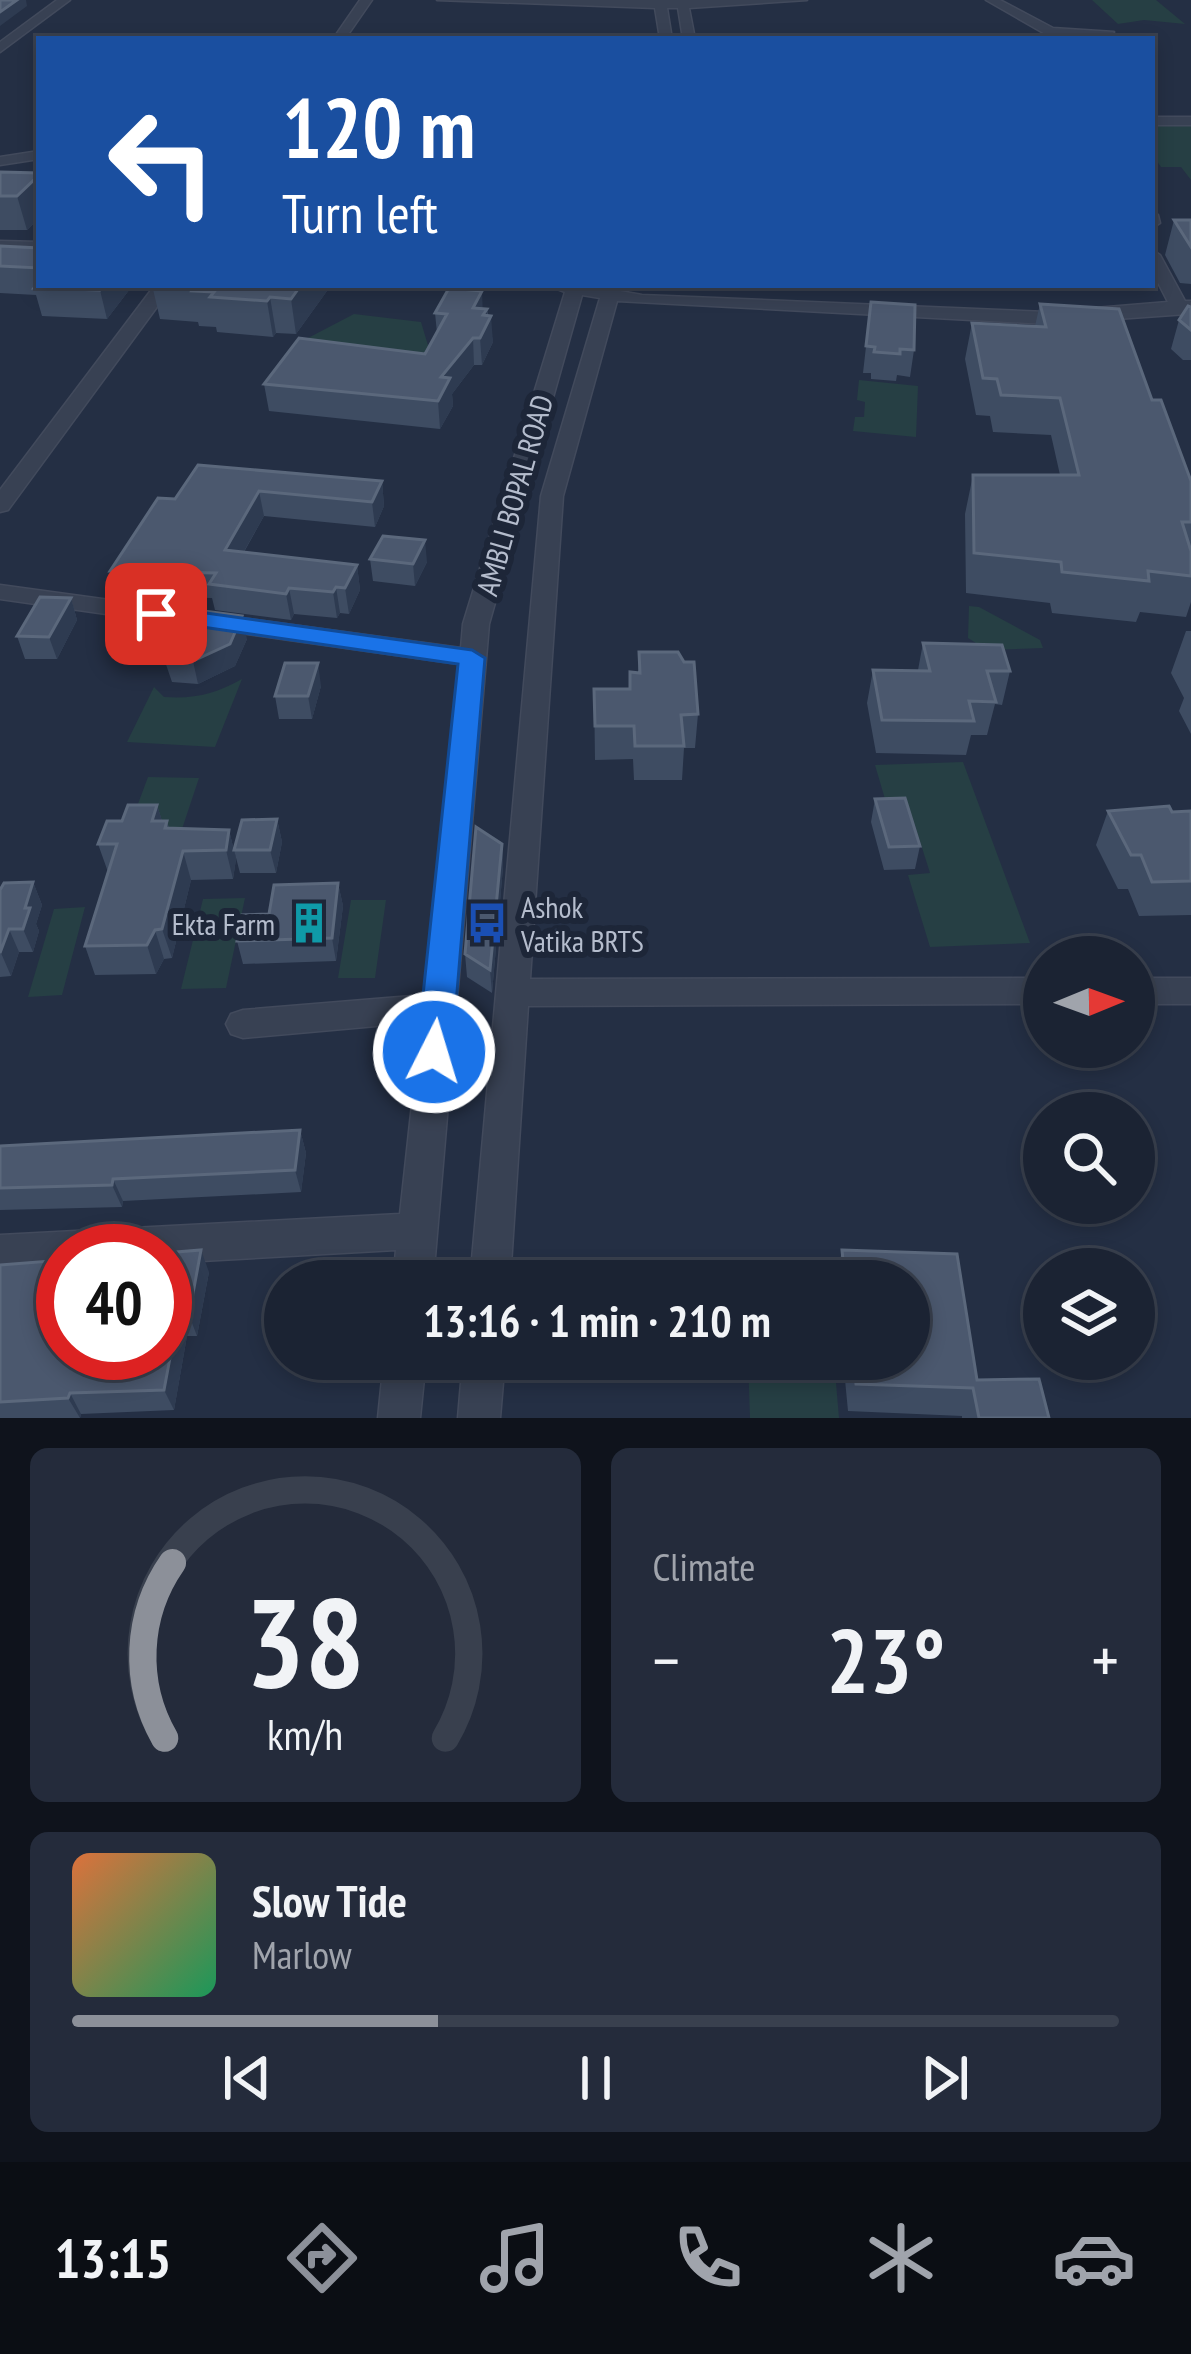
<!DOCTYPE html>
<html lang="en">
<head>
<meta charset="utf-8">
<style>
  body { margin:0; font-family:"PT Sans Narrow",sans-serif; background:#242b3b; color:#f1f3f6; height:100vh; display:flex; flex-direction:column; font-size:45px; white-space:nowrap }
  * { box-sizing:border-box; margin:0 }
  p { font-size:39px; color:#a0a4ac }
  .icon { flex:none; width:66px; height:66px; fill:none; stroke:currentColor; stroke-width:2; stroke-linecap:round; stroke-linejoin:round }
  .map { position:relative; height:1418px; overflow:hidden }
  .details { display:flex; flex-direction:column; gap:30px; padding:30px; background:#0f131c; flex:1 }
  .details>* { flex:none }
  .guide { position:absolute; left:36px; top:36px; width:1119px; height:252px; border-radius:0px; box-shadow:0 6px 18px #0003,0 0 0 3px #39404e; background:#1a4fa0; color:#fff; overflow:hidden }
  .needle { width:78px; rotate:89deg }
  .fabs { position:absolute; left:1023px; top:936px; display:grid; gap:24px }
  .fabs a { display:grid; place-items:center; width:132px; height:132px; border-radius:50%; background:#1b2333; box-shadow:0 6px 18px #0003,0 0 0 3px #39404e; font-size:60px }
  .speed { position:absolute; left:36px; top:1224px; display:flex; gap:24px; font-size:60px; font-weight:700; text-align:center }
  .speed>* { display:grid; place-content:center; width:156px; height:156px; border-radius:50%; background:#1b2333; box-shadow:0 6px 18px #0003,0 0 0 3px #39404e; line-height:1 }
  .speed .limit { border:18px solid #d22; background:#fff; color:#111 }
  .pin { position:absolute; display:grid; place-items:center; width:102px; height:102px; color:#fff; margin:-51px; border-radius:24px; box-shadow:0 6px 18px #0006 }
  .me { position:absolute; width:132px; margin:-66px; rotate:5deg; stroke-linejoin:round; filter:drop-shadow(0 0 9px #0008) }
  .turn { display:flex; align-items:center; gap:42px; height:252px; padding:0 48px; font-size:54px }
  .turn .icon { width:156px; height:156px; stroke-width:2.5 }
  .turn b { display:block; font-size:84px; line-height:102px }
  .big { font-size:90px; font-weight:700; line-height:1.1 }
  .details .card { flex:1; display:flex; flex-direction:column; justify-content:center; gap:18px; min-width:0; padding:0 42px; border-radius:18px; background:#242b3b }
  .details .dial { align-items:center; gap:0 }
  .dial svg { height:312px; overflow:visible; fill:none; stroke:#39404e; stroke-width:7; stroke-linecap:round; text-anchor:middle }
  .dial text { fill:#f1f3f6; stroke:none }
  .song { display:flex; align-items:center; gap:36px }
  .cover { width:144px; height:144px; border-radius:18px; background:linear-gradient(135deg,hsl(20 70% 55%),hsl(150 70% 35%)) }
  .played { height:12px; border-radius:6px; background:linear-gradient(90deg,#8c9099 35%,#39404e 35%) }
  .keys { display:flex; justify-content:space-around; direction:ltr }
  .heat { display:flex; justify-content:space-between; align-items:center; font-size:66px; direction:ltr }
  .details .tiles { flex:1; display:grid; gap:30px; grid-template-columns:1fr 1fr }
  .card:last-child { grid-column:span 2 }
  .trip { position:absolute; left:264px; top:1260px; width:666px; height:120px; border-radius:60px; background:#1b2333; box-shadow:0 6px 18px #0003,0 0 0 3px #39404e; font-weight:700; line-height:120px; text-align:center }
  .menu { display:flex; height:192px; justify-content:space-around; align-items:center; background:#0b0e14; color:#a0a4ac }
  .menu .icon { width:84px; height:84px }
  .menu .on { color:#8c9099 }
  .menu b { font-size:54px; color:#f1f3f6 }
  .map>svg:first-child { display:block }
</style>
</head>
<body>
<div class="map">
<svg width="1191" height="1418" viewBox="0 0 1191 1418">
  <rect width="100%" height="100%" fill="#242f44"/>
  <path fill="#263f44" d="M1092,0H1156L1185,24L1144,20L1118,24Z
    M1152,125L1191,126V180L1181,167H1161L1152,154Z
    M354,314L421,322L430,352L422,363L309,343L308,338Z
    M859,380L918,386L916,437L853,431L855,417H864L865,402L857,400Z
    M969,606L979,607L1040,640L1043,648L987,650L968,638Z
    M242,679L215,747L127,742L154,687L164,697C196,699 215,694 242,679Z
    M963,762L1030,943L930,947L908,875L930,873L912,816H890L875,765Z
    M148,777L199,778L182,829L129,828Z
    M245,898L226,988L181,989L203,899Z
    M351,900H386L375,978H338Z
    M85,907L62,995L28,997L54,909Z
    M748,1359H834L839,1418H750Z"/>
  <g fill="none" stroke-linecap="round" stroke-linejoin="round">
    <g stroke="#424a5c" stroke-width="3">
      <path id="minor" d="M57,0H70L0,52V42Z
        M360,0H372L345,39H333Z
        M437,0H807L689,8L695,39H683L678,8H667L672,39H660L655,8Z
        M986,0H1000L1053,28L1114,32L1108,36L1047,35Z
        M1152,117H1191V125H1152Z
        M39,151V159L0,165V157Z
        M1152,213L1158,215L1160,223L1152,228Z
        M0,241L39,242V252L0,251Z
        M1152,250L1160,255L1185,301H1191L1187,314L1047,324L617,301L563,496L530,979L1044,978V1004L528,1006L510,1281H470L541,496L600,298L582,295L489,624L433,1281H393L396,1250L165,1263V1251H63V1269L0,1273V1235L400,1214L421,1022L243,1038L231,1034L226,1024L231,1014L243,1010L424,995L459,664L0,599V585L461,648L463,624L565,292L547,285H622L620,291L642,295L1047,312L1168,302L1152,271Z
        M155,285H173L8,510L0,512V490Z
        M1134,978H1191V1004H1134Z
        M384,1359H426L420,1418H378Z
        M463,1359H505L500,1418H458Z"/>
    </g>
    <use href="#minor" fill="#384153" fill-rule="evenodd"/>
  </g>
  <path fill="#3e4c62" d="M0,172L39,173V218L27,230H0Z
    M1174,220H1191V284L1180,283L1165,255Z
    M0,246L39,248V285H133L107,319L42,316L36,295L0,293Z
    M152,285L327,291L296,334L276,333L273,337L217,332L216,327L199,326L198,322L160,319Z
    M871,302L914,350L910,377L897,375L896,381L871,379V373H863Z
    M1040,304L1152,400L1191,481V602L1186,617L1140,612L1136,622L1052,613L1050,603L966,593L965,514L973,475H1060L1051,435L993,432L990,416L976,415L965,359L972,323L1035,326Z
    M1191,307V360H1183L1171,349L1179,320Z
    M487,309L493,342L482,365H474L452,394L453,406L440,429L269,411L264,384L425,354L437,333L435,313Z
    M382,481L384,506L375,527L264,516L244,552L357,565L360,590L349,614L340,613L337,618L294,614L291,620L215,610L212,598L117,596L110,571L175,499Z
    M370,559L427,562L415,586L373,581Z
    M71,598L77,620L57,659H25L17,636Z
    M1186,631H1191V734L1179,711L1184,698L1171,673Z
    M247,639L235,666L198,684L172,682L159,644Z
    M923,643L1010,671L1002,705L995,704L987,735H971L966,755L876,753L867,703L873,670H918Z
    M639,652L698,714L695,748H684L682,780H634L633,759L595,760L594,689H629L638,673Z
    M321,686L312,719H279L275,696Z
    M875,799L920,846L915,869L884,870L871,822Z
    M157,805L162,821H167L169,828L229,830L236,859L233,879L191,880L172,958L164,959L156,974L95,975L85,946L108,872L98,844L122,821Z
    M1108,811H1191V915L1139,916L1128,889H1118L1096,845Z
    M277,819L282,842L276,873H240L234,850Z
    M502,844L503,867L492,993L467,977L465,954Z
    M33,882L42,905L36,924L39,931L33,952H19L11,976L0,977V890Z
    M338,883L343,906L336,961L243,964L237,941L269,914Z
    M300,1130L306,1153L301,1192L123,1201L122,1207L0,1210V1146Z
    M842,1250L957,1254L977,1380L1039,1379L1049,1418H962V1416L848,1411L843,1359H909V1281H836Z
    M165,1253L209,1272L197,1336H187L174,1410L81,1414L80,1418H0V1265Z"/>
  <path fill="#2e3b51" d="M17,0H26L27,6L0,26V12Z
    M39,175V218L27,230L17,196Z
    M104,285H133L107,319L100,290Z
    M301,285H326L327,291L296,334L291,299Z
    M482,291L483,317L473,308Z
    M270,297L276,333L273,337L267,301Z
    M487,309V324L491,316L493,342L482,365L480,338L483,315Z
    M473,338L474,365L452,394L453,406L440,429L438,401L441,377Z
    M382,481L384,506L375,527L372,502Z
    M259,491L264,516L230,576L225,550Z
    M425,540L427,562L415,586L413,564Z
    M357,565L360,590L349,614L345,588Z
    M336,587L340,613L337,618L333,592Z
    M289,588L294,614L291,620L286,594Z
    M71,598L77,620L57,659L49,637Z
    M242,616L247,639L235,666L198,684L193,661Z
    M318,663L321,686L312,719L308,696Z
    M157,805L166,834L152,821Z
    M277,819L282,842L276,873L270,850Z
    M229,830L236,859L233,879L226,850Z
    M502,844L503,867L492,993L490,970Z
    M183,851L191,880L172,958L162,929Z
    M33,882L42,905L36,924L39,931L33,952L23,929L25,908Z
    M338,883L343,906L336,961L332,938Z
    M9,929L19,952L11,976L1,953Z
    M155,930L164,959L156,974L147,945Z
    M300,1130L306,1153L301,1192L295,1170Z
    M113,1179L123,1201L122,1207L112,1185Z
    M201,1250L209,1272L197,1336L189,1315Z
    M178,1315L187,1336L174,1410L164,1390Z
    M70,1393L81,1414L80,1418L68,1398Z"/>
  <path fill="#4b586e" stroke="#5b687c" stroke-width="3" d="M0,0H17L0,12Z
    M0,172L39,173V175L17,196H0Z
    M1174,220H1191V247Z
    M0,246L39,248V268L0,266Z
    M39,282V285H104L100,290L34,288Z
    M159,285H301L291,299L270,297L267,301L210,297L214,292L192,291L195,287Z
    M449,288L482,291L473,308L487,309L483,315L491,316L480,338H473L441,377L450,378L438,401L264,384L299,338L425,354L447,314L435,313Z
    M871,302L915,305L914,350L900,349V354L874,352L875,347L866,346Z
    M1040,304L1119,309L1152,400H1161L1191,481V522H1182L1191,551V576L1148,571L1149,581L1062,572L1061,562L974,553L973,475H1079L1060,398L1001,395L997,379L983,378L972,323L1046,327Z
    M1188,306L1191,307V330L1179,320Z
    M198,465L382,481L372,502L259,491L225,550L357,565L345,588L336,587L333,592L289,588L286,594L209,584L216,573L110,571L158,498L175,499Z
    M383,536L425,540L413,564L370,559Z
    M40,597L71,598L49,637L17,636Z
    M196,610L242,616L230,644L193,661L166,660L159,644L167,629L183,630Z
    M923,643L1002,645L1010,671H987L996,702L969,701L974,721L882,720L873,670L930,671Z
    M639,652H678L684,662H694L698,714L681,715L684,746H635L634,726H595L594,689H630V672L640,673Z
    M285,663H318L308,696H275Z
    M905,798L920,846L889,847L875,799Z
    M128,805H157L152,821H167L165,828L229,830L226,850L183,851L162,929L155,930L147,945L85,946L117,844H98L107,821H122Z
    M1169,806L1172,812L1191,811V881L1152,882L1141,855H1131L1108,811Z
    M277,819L270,850H234L242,820Z
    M476,827L502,844L490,970L465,954Z
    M33,882L25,908H30L23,929H9L0,953V890L4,883Z
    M338,883L332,938L237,941L242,915L269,914L274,885Z
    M300,1130L295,1170L113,1179L112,1185L0,1188V1146Z
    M201,1250L189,1315H178L164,1390L70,1393L68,1398L0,1402V1265L63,1260V1353H165V1253Z
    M842,1250L957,1254L977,1380L1039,1379L1049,1418H979L973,1388L856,1384L853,1359H909V1281H845Z"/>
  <path fill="#1a73e8" stroke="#114b97" stroke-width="3" d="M156,606L472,650L485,658L452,1052L446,1062L434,1066L422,1062L417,1052L458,664L147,619L143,614Z"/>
  <defs>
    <g id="building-bare" transform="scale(3.24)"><path d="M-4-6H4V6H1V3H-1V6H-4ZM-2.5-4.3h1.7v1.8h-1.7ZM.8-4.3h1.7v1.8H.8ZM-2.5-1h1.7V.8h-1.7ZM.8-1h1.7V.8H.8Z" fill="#0f9aa8" stroke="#1d2638" stroke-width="2.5" paint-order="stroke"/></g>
    <g id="bus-bare" transform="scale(3.24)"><path d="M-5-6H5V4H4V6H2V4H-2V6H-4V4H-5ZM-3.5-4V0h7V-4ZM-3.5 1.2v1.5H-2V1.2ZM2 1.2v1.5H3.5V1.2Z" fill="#1a4fb4" stroke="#1d2638" stroke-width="2.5" paint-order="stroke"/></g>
  </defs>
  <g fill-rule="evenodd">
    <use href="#building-bare" x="309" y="923"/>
    <use href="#bus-bare" x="487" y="923"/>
  </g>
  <g text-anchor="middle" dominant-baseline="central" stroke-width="12" stroke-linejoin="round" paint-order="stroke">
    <g font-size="30" fill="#b5bdcd" stroke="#1d2638">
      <text transform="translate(514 495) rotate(-74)">AMBLI BOPAL ROAD</text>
    </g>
    <g font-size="30" fill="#b5bdcd" stroke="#1d2638" text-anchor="start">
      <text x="521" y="906">Ashok<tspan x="521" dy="34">Vatika BRTS</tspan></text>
      <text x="275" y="923" text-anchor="end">Ekta Farm</text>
    </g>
  </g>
</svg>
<div class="fabs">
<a><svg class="needle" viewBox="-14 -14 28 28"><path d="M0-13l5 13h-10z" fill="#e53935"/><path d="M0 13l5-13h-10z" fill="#a0a4ac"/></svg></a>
<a><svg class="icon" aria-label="search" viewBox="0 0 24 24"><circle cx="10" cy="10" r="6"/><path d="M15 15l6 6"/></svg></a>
<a><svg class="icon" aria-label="layers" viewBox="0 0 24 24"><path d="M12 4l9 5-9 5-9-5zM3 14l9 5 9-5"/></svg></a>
</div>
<div class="speed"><div class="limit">40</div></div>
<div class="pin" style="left:156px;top:614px;background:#d93025"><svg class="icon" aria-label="arrive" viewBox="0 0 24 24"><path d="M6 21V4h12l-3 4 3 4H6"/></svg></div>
<svg class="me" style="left:434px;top:1052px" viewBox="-20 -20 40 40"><circle r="17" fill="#1a73e8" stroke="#fff" stroke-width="3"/><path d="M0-11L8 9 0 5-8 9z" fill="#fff"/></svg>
<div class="trip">13:16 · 1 min · 210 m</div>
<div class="guide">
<div class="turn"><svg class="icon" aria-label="left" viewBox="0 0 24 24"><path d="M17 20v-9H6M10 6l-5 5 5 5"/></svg><div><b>120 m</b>Turn left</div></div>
</div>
</div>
<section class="details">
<div class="tiles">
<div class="card dial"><svg viewBox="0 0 100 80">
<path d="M14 69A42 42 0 1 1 86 69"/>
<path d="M14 69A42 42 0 0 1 16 24" stroke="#8c9099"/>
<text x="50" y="56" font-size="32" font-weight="700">38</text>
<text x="50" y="72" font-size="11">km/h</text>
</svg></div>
<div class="card"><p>Climate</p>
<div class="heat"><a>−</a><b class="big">23°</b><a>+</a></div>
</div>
<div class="card">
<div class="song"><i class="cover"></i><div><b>Slow Tide</b><p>Marlow</p></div></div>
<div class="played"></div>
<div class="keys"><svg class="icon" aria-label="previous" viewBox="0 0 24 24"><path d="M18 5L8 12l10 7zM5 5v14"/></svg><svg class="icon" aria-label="pause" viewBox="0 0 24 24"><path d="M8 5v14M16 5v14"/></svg><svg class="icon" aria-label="next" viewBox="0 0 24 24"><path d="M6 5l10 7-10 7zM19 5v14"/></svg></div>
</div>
</div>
</section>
<nav class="menu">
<b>13:15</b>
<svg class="icon on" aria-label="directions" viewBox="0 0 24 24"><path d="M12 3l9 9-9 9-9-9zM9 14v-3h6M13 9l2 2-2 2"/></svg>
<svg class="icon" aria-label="music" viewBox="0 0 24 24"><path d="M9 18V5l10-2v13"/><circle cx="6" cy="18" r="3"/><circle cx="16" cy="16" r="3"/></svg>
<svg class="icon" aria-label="phone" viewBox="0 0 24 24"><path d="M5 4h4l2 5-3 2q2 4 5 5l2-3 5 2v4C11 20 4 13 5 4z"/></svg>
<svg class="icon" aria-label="climate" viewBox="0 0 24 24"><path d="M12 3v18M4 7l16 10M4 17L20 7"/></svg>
<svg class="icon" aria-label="car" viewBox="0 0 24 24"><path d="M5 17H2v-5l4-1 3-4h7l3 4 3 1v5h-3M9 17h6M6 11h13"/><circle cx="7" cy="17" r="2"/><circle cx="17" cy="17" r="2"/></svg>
</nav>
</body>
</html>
